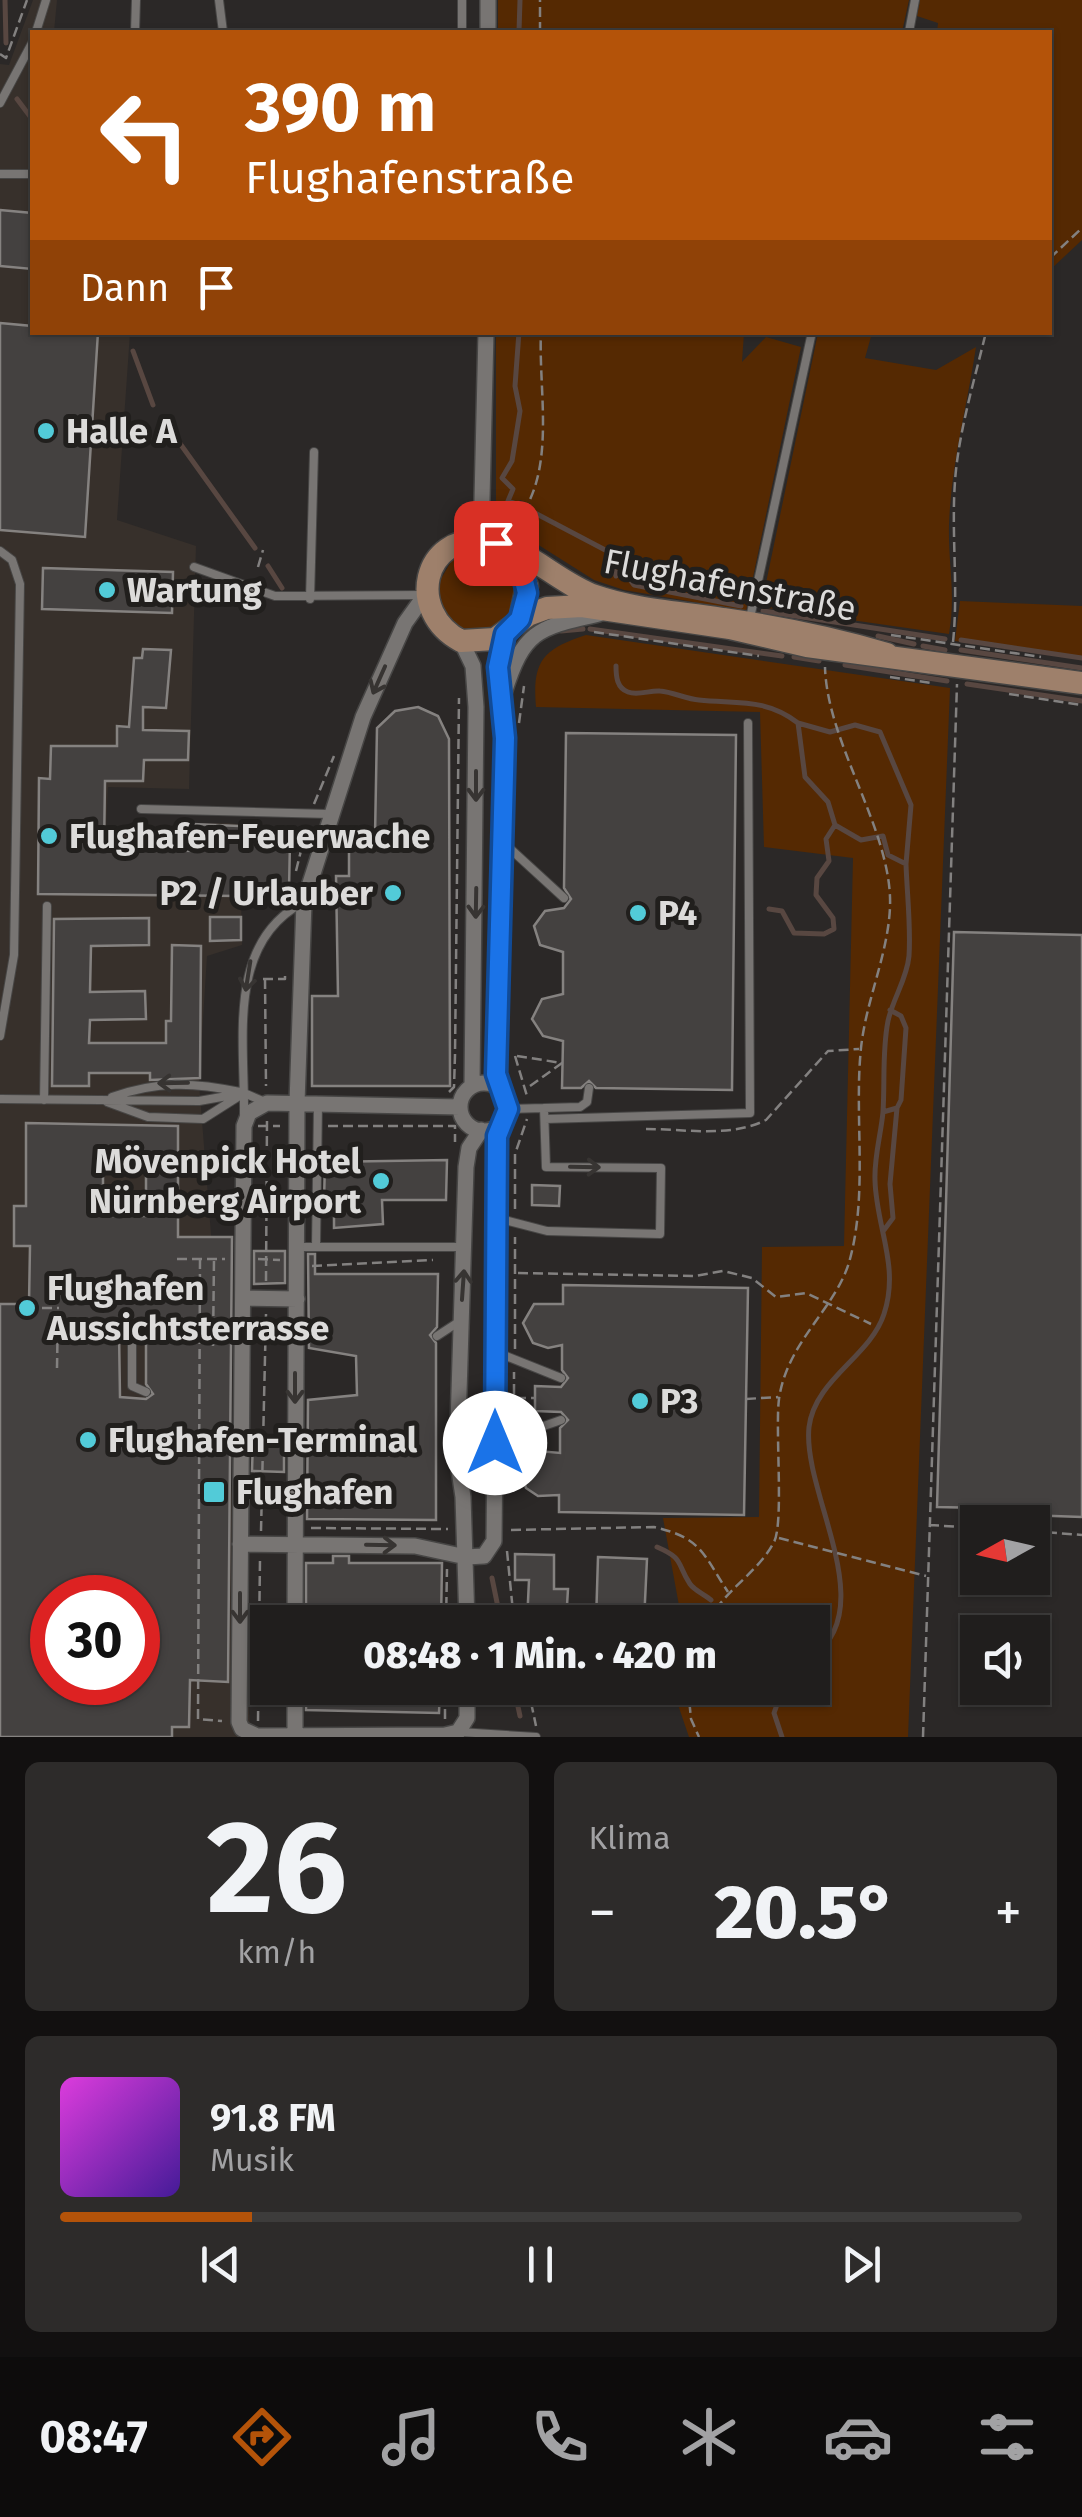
<!DOCTYPE html>
<html lang="de">
<head>
<meta charset="utf-8">
<style>
  body { margin:0; font-family:"Fira Sans",sans-serif; background:#2d2b2a; color:#f1f3f6; height:100vh; display:flex; flex-direction:column; font-size:38px; white-space:nowrap }
  * { box-sizing:border-box; margin:0 }
  p { font-size:32px; color:#a2a2a4 }
  .icon { flex:none; width:55px; height:55px; fill:none; stroke:currentColor; stroke-width:2; stroke-linecap:round; stroke-linejoin:round }
  .map { position:relative; height:1737px; overflow:hidden }
  .panel { display:flex; flex-direction:column; gap:25px; padding:25px; background:#121010; flex:1 }
  .panel>* { flex:none }
  .hud { position:absolute; left:30px; top:30px; width:1022px; height:305px; border-radius:0px; box-shadow:0 2px 8px #0004,0 0 0 2px #3d3c3b; background:#b45309; color:#fff; overflow:hidden }
  .needle { width:65px; rotate:262deg }
  .fabs { position:absolute; left:960px; top:1505px; display:grid; gap:20px }
  .fabs a { display:grid; place-items:center; width:90px; height:90px; border-radius:0px; background:#201e1d; box-shadow:0 2px 8px #0004,0 0 0 2px #3d3c3b; font-size:50px }
  .speed { position:absolute; left:30px; top:1575px; display:flex; gap:20px; font-size:50px; font-weight:700; text-align:center }
  .speed>* { display:grid; place-content:center; width:130px; height:130px; border-radius:50%; background:#201e1d; box-shadow:0 2px 8px #0004,0 0 0 2px #3d3c3b; line-height:1 }
  .speed .limit { border:15px solid #d22; background:#fff; color:#111 }
  .pin { position:absolute; display:grid; place-items:center; width:85px; height:85px; color:#fff; margin:-42px; border-radius:20px; box-shadow:0 5px 15px #0006 }
  .me { position:absolute; width:110px; margin:-55px; rotate:0deg; stroke-linejoin:round; filter:drop-shadow(0 0 8px #0008) }
  .turn { display:flex; align-items:center; gap:35px; height:210px; padding:0 50px; font-size:45px }
  .turn .icon { width:130px; height:130px; stroke-width:2.5 }
  .turn b { display:block; font-size:70px; line-height:85px }
  .then { display:flex; align-items:center; height:95px; padding:0 50px; background:#0003; gap:20px; font-size:38px }
  .big { font-size:75px; font-weight:800; line-height:1.1 }
  .panel .tile { flex:1; display:flex; flex-direction:column; justify-content:center; gap:15px; min-width:0; padding:0 35px; border-radius:15px; background:#2d2b2a }
  .panel .dial { align-items:center; gap:0 }
  .dial b { font-size:130px; line-height:1 }
  .song { display:flex; align-items:center; gap:30px }
  .cover { width:120px; height:120px; border-radius:15px; background:linear-gradient(135deg,hsl(300 70% 55%),hsl(260 70% 35%)) }
  .played { height:10px; border-radius:5px; background:linear-gradient(90deg,#b45309 20%,#3d3c3b 20%) }
  .keys { display:flex; justify-content:space-around; direction:ltr }
  .heat { display:flex; justify-content:space-between; align-items:center; font-size:55px; direction:ltr }
  .panel .tiles { flex:1; display:grid; gap:25px; grid-template-columns:1fr 1fr }
  .tile:last-child { grid-column:span 2 }
  .trip { position:absolute; left:250px; top:1605px; width:580px; height:100px; border-radius:0px; background:#201e1d; box-shadow:0 2px 8px #0004,0 0 0 2px #3d3c3b; font-weight:800; line-height:100px; text-align:center }
  .dock { display:flex; height:160px; justify-content:space-around; align-items:center; background:#0d0c0c; color:#a2a2a4 }
  .dock .icon { width:70px; height:70px }
  .dock .current { color:#b45309 }
  .dock b { font-size:45px; color:#f1f3f6 }
  .map>svg:first-child { display:block }
</style>
</head>
<body>
<div class="map">
<svg width="1082" height="1737" viewBox="0 0 1082 1737">
  <rect width="100%" height="100%" fill="#2b2827"/>
  <path fill="#37302b" fill-rule="evenodd" d="M33,0H57L54,32H32V332L130,333L117,520L196,546L189,789L108,787L106,831L193,834L194,824L228,823L261,827V839L290,841L289,890L245,889L241,897L242,945L207,956L199,1083L251,1737H0V64L9,65ZM52,1598H138V1682H52Z"/>
  <path fill="#552902" d="M498,0H909L902,32H498Z
    M920,0H1082V240L1050,270V32H937L938,23L917,16Z
    M496,333H744L742,362L766,337L801,347L746,611L624,590L594,580L529,539L522,530L531,504L520,500L513,512L496,514Z
    M818,333H872L865,358L936,370L976,347C967,407 951,464 949,525C948,565 956,593 949,634L761,607Z
    M484,550L500,554L521,576L513,625L467,637L440,611L438,584L452,560Z
    M960,601L1082,606V658L955,641Z
    M586,635L950,688L908,1737H689L675,1696L676,1688H812V1622H682L663,1518L759,1517L762,1247L844,1246L853,858L764,847L760,712L536,707C532,661 543,649 586,635Z"/>
  <g fill="none" stroke-linecap="round" stroke-linejoin="round">
    <path stroke="#584741" stroke-width="5" d="M5,0L6,43
      M519,32L520,0
      M17,99L32,119
      M133,351L153,405
      M166,424L255,548
      M517,504L508,501L513,489L502,478L512,461L520,411L515,386L519,332
      M533,512L609,552L616,576
      M268,566L282,588
      M616,572L625,573L634,585L741,606
      M763,611L945,639
      M590,629L782,656
      M561,631L583,629
      M878,636L914,644
      M961,640L1082,658
      M923,646L945,650
      M961,650L1082,668
      M794,657L819,661
      M845,665L947,681
      M616,666C616,677 617,688 628,692C638,696 650,690 660,691C673,692 686,699 699,700C737,704 766,698 798,723L805,777L828,802L835,825L861,840L883,836L888,855L906,864C907,894 911,926 909,956C907,979 893,998 888,1021C882,1051 885,1081 883,1112C881,1134 874,1157 875,1180C876,1227 900,1266 884,1314C870,1357 815,1379 809,1427C802,1493 882,1608 812,1657
      M967,684L1082,701
      M798,723L830,732L855,725L880,732L911,805L906,864
      M769,909L782,911L794,933L824,934L834,929L833,918L816,895L817,878L829,861L826,839L835,825
      M883,1112L897,1108L901,1100L906,1028L901,1016L890,1010
      M884,1230L893,1218L890,1184L897,1108
      M657,1547C685,1559 676,1563 690,1584C694,1590 705,1595 711,1600
      M492,1578L501,1622
      M747,1615L760,1622
      M514,1688L520,1716
      M782,1737L774,1713L783,1688"/>
  </g>
  <path fill="#444140" stroke="#858280" stroke-width="2.5" fill-rule="evenodd" d="M0,210L32,213V269L0,266Z
    M0,323L32,326V332H98L85,537L0,530Z
    M43,568L173,572L172,613L42,609Z
    M143,649L171,650L166,708L143,707V730L189,731L188,760H144L143,781H105L104,849L195,851L194,824L261,827V840L290,841L289,890L240,889V896L38,894L39,778L50,779L51,746H117V726L129,727L134,658H142Z
    M418,707L438,716L449,739L450,1086H312V996H338L336,876H349V836H375L377,728L395,711Z
    M566,733L736,735L732,1090L596,1088L589,1081L581,1088H562L563,1041L543,1036L532,1019L542,999L563,994V952L540,945L534,926L545,911L564,908L571,899L564,888Z
    M210,917H241V940L210,941Z
    M149,918V945L91,946L90,992L145,991L146,1019L90,1020L89,1043H166V1021H171L172,945L201,946L200,1078L150,1080V1073H89V1086H52L54,919Z
    M954,932L1082,935V1517L1026,1515V1509L937,1507Z
    M26,1123L178,1126V1237H232L228,1682L190,1680L189,1727H172V1737H0V1304H29L30,1246H14V1206H26ZM103,1153H146V1216H110V1193H103ZM147,1327L153,1335L146,1342V1384L153,1394L146,1399L120,1397L119,1331ZM52,1598H138V1682H52Z
    M447,1160L446,1200H382L383,1224L334,1228V1201H324L325,1162Z
    M532,1185L560,1186L559,1206L532,1205Z
    M254,1251H285V1283L254,1284Z
    M308,1254H315V1274H438L437,1327L430,1335L436,1343V1520L307,1519L308,1400L357,1395L356,1356L309,1348Z
    M563,1285L748,1288L744,1515L559,1512V1495L538,1496L526,1488L522,1474L526,1460L538,1451L560,1453V1428L568,1420L561,1412L535,1411V1386L561,1387L568,1378L562,1370V1345L548,1348L533,1343L523,1323L534,1304H563Z
    M253,1438H284V1472L252,1471Z
    M515,1554L554,1555V1589H568L566,1622H527L529,1580H515Z
    M333,1556H349V1563H442L441,1622H306V1563H333Z
    M598,1557L647,1559L644,1622H596Z
    M251,1638H268V1682H251Z
    M306,1688H440L439,1713L306,1710Z"/>
  <g fill="none" stroke-linecap="round" stroke-linejoin="round">
    <g stroke="#474645" stroke-width="10">
      <path id="service" d="M219,0L223,32
        M36,32L46,0
        M135,32L136,0
        M462,32V0
        M909,32L915,0
        M0,103L32,43
        M0,174H32
        M0,551L12,560L20,584L14,955L0,1036
        M194,567L275,596L425,595
        M310,599L314,452
        M750,618L812,332
        M141,809L329,814
        M505,844L564,898
        M112,1097C157,1081 193,1082 240,1092
        M0,1099L199,1101L244,1093
        M44,1100L47,906
        M107,1102L148,1117L203,1119L244,1093L265,1102
        M508,1109L580,1107L587,1102L589,1088
        M244,1114C245,1040 226,942 304,902
        M545,1119L750,1113L748,723
        M497,1218L547,1231L660,1234L661,1168L546,1167L544,1108
        M297,1247H463
        M316,1247L318,1103
        M437,1336L457,1323
        M496,1352L561,1378
        M146,1392L132,1386V1338L146,1334
        M495,1443L561,1420
        M460,1732L536,1737"/>
    </g>
    <g stroke="#474645" stroke-width="18">
      <path id="minor" d="M488,32V0
        M481,540L486,332
        M461,641L473,666L476,707L472,1086
        M504,693C524,630 537,628 599,614
        M460 1107a24 24 0 1 1 48 0a24 24 0 1 1-48 0Z
        M499,1087L505,738L498,667L505,634
        M460,1107L267,1103L249,1113L244,1126L239,1722L242,1729L257,1736L445,1735L458,1732L467,1718V1688
        M244,1298L297,1299
        M240,1544L415,1546L466,1557L484,1556L494,1541L498,1126
        M295,1622L297,1103L304,902L363,717L405,623L425,595
        M467,1622L463,1497L457,1457L466,1167L469,1148L481,1130
        M295,1688V1737"/>
    </g>
    <g stroke="#474645" stroke-width="25">
      <path id="secondary" d="M512,553L527,586L520,619
        M887,654C833,638 779,627 723,619C681,612 635,610 595,596C558,583 525,546 486,541C422,533 406,612 461,641L495,639L528,615L547,608L582,606L730,628L807,646L1082,683"/>
    </g>
    <path stroke="#838180" stroke-width="2.5" stroke-dasharray="10 5" stroke-linecap="butt" d="M540,32V0
      M0,54L6,58L27,0
      M1050,258L1082,228
      M495,522L515,529
      M514,524C558,475 538,393 541,332
      M258,567L263,550
      M594,632L759,656
      M891,635L1041,657
      M953,642C959,584 950,528 956,470C961,424 975,378 986,332
      M890,677L932,683
      M1009,694L1082,705
      M519,723L524,686
      M314,804L334,756
      M296,871L307,826
      M263,979H285V974
      M265,979L266,1086
      M515,1056L527,1096
      M517,1056L562,1063L526,1089
      M449,1092L454,1087L455,1055L459,698
      M258,1126H280
      M328,1126H455V1142
      M646,1129C685,1129 730,1138 766,1120L828,1051L859,1049
      M515,1209V1154L527,1119
      M177,1259H225
      M200,1259L198,1719L222,1721
      M258,1259L280,1260
      M312,1266L433,1260
      M518,1273L695,1276L723,1271L752,1278L776,1297L806,1293L871,1324
      M266,1281L267,1119
      M27,1308H59
      M94,1308H103
      M216,1335L221,1346
      M213,1346L214,1259
      M515,1349V1237
      M57,1368L58,1308
      M516,1398H535
      M746,1399L778,1397
      M514,1424V1372
      M511,1473L512,1451
      M929,1525L978,1528
      M311,1528L448,1529
      M511,1530L654,1527C702,1538 703,1554 728,1592
      M261,1531L266,1314
      M1032,1531L1082,1535
      M779,1538L926,1576
      M507,1551L514,1622
      M446,1622L447,1569
      M708,1622C724,1590 758,1573 774,1542C784,1523 775,1429 779,1399C787,1341 837,1308 850,1259C868,1192 854,1116 861,1048C866,1000 888,955 890,907C893,832 827,744 825,667
      M528,1688L536,1726
      M688,1688L691,1719L699,1737
      M445,1719V1688
      M258,1721L260,1559
      M923,1737L957,684"/>
    <use href="#service" stroke="#787573" stroke-width="8"/>
    <use href="#minor" stroke="#787573" stroke-width="15"/>
    <use href="#secondary" stroke="#9e806b" stroke-width="22"/>
  </g>
  <defs><path id="oneway-shaft" d="M-6 0H5M1.5-3L5.5 0L1.5 3" fill="none" stroke-width="1.6" stroke-linecap="round" stroke-linejoin="round" transform="scale(2.5)"/></defs>
  <g stroke="#373432">
    <use href="#oneway-shaft" transform="translate(379 680) rotate(114)"/>
    <use href="#oneway-shaft" transform="translate(476 786) rotate(90)"/>
    <use href="#oneway-shaft" transform="translate(476 903) rotate(91)"/>
    <use href="#oneway-shaft" transform="translate(248 976) rotate(99)"/>
    <use href="#oneway-shaft" transform="translate(173 1083) rotate(179)"/>
    <use href="#oneway-shaft" transform="translate(585 1167) rotate(1)"/>
    <use href="#oneway-shaft" transform="translate(463 1285) rotate(-86)"/>
    <use href="#oneway-shaft" transform="translate(295 1388) rotate(90)"/>
    <use href="#oneway-shaft" transform="translate(381 1545) rotate(1)"/>
    <use href="#oneway-shaft" transform="translate(240 1608) rotate(90)"/>
  </g>
  <g fill="none" stroke-linecap="round" stroke-linejoin="round">
    <g stroke="#114b97" stroke-width="25">
      <path id="route" d="M495,1443L497,1136L508,1109L496,1074L505,738L498,667L505,634L520,619L527,593L520,564L496,543"/>
    </g>
    <use href="#route" stroke="#1a73e8" stroke-width="18"/>
  </g>
  <g fill="#52cbd8" stroke="#211f1d" stroke-width="4">
    <circle cx="46" cy="431" r="10"/>
    <circle cx="107" cy="590" r="10"/>
    <circle cx="49" cy="836" r="10"/>
    <circle cx="393" cy="893" r="10"/>
    <circle cx="638" cy="913" r="10"/>
    <circle cx="381" cy="1181" r="10"/>
    <circle cx="27" cy="1308" r="10"/>
    <circle cx="640" cy="1401" r="10"/>
    <circle cx="88" cy="1440" r="10"/>
    <rect x="202" y="1480" width="24" height="24" rx="5"/>
  </g>
  <g text-anchor="middle" dominant-baseline="central" stroke-width="10" stroke-linejoin="round" paint-order="stroke">
    <g font-size="35" font-weight="bold" fill="#dcdbda" stroke="#211f1d" text-anchor="start">
      <text x="66" y="431">Halle A</text>
      <text x="127" y="590">Wartung</text>
      <text x="69" y="836">Flughafen-Feuerwache</text>
      <text x="373" y="893" text-anchor="end">P2 / Urlauber</text>
      <text x="658" y="913">P4</text>
      <text x="361" y="1161" text-anchor="end">Mövenpick Hotel<tspan x="361" dy="40">Nürnberg Airport</tspan></text>
      <text x="47" y="1288">Flughafen<tspan x="47" dy="40">Aussichtsterrasse</tspan></text>
      <text x="660" y="1401">P3</text>
      <text x="108" y="1440">Flughafen-Terminal</text>
      <text x="236" y="1492">Flughafen</text>
    </g>
    <g font-size="35" fill="#dcdbda" stroke="#211f1d">
      <text transform="translate(730 585) rotate(11)">Flughafenstraße</text>
    </g>
  </g>
</svg>
<div class="fabs">
<a><svg class="needle" viewBox="-14 -14 28 28"><path d="M0-13l5 13h-10z" fill="#e53935"/><path d="M0 13l5-13h-10z" fill="#a2a2a4"/></svg></a>
<a><svg class="icon" aria-label="sound" viewBox="0 0 24 24"><path d="M4 9h4l5-4v14l-5-4H4zM17 9q2 3 0 6"/></svg></a>
</div>
<div class="speed"><div class="limit">30</div></div>
<div class="pin" style="left:496px;top:543px;background:#d93025"><svg class="icon" aria-label="arrive" viewBox="0 0 24 24"><path d="M6 21V4h12l-3 4 3 4H6"/></svg></div>
<svg class="me" style="left:495px;top:1443px" viewBox="-20 -20 40 40"><circle r="19" fill="#fff"/><path d="M0-13L10 11 0 6-10 11z" fill="#1a73e8"/></svg>
<div class="trip">08:48 · 1 Min. · 420 m</div>
<div class="hud">
<div class="turn"><svg class="icon" aria-label="left" viewBox="0 0 24 24"><path d="M17 20v-9H6M10 6l-5 5 5 5"/></svg><div><b>390 m</b>Flughafenstraße</div></div>
<div class="then">Dann<svg class="icon" aria-label="arrive" viewBox="0 0 24 24"><path d="M6 21V4h12l-3 4 3 4H6"/></svg></div>
</div>
</div>
<section class="panel">
<div class="tiles">
<div class="tile dial"><b>26</b><p>km/h</p></div>
<div class="tile"><p>Klima</p>
<div class="heat"><a>−</a><b class="big">20.5°</b><a>+</a></div>
</div>
<div class="tile">
<div class="song"><i class="cover"></i><div><b>91.8 FM</b><p>Musik</p></div></div>
<div class="played"></div>
<div class="keys"><svg class="icon" aria-label="previous" viewBox="0 0 24 24"><path d="M18 5L8 12l10 7zM5 5v14"/></svg><svg class="icon" aria-label="pause" viewBox="0 0 24 24"><path d="M8 5v14M16 5v14"/></svg><svg class="icon" aria-label="next" viewBox="0 0 24 24"><path d="M6 5l10 7-10 7zM19 5v14"/></svg></div>
</div>
</div>
</section>
<nav class="dock">
<b>08:47</b>
<svg class="icon current" aria-label="directions" viewBox="0 0 24 24"><path d="M12 3l9 9-9 9-9-9zM9 14v-3h6M13 9l2 2-2 2"/></svg>
<svg class="icon" aria-label="music" viewBox="0 0 24 24"><path d="M9 18V5l10-2v13"/><circle cx="6" cy="18" r="3"/><circle cx="16" cy="16" r="3"/></svg>
<svg class="icon" aria-label="phone" viewBox="0 0 24 24"><path d="M5 4h4l2 5-3 2q2 4 5 5l2-3 5 2v4C11 20 4 13 5 4z"/></svg>
<svg class="icon" aria-label="climate" viewBox="0 0 24 24"><path d="M12 3v18M4 7l16 10M4 17L20 7"/></svg>
<svg class="icon" aria-label="car" viewBox="0 0 24 24"><path d="M5 17H2v-5l4-1 3-4h7l3 4 3 1v5h-3M9 17h6M6 11h13"/><circle cx="7" cy="17" r="2"/><circle cx="17" cy="17" r="2"/></svg>
<svg class="icon" aria-label="filters" viewBox="0 0 24 24"><path d="M4 7h16M4 17h16"/><circle cx="9" cy="7" r="2"/><circle cx="15" cy="17" r="2"/></svg>
</nav>
</body>
</html>
